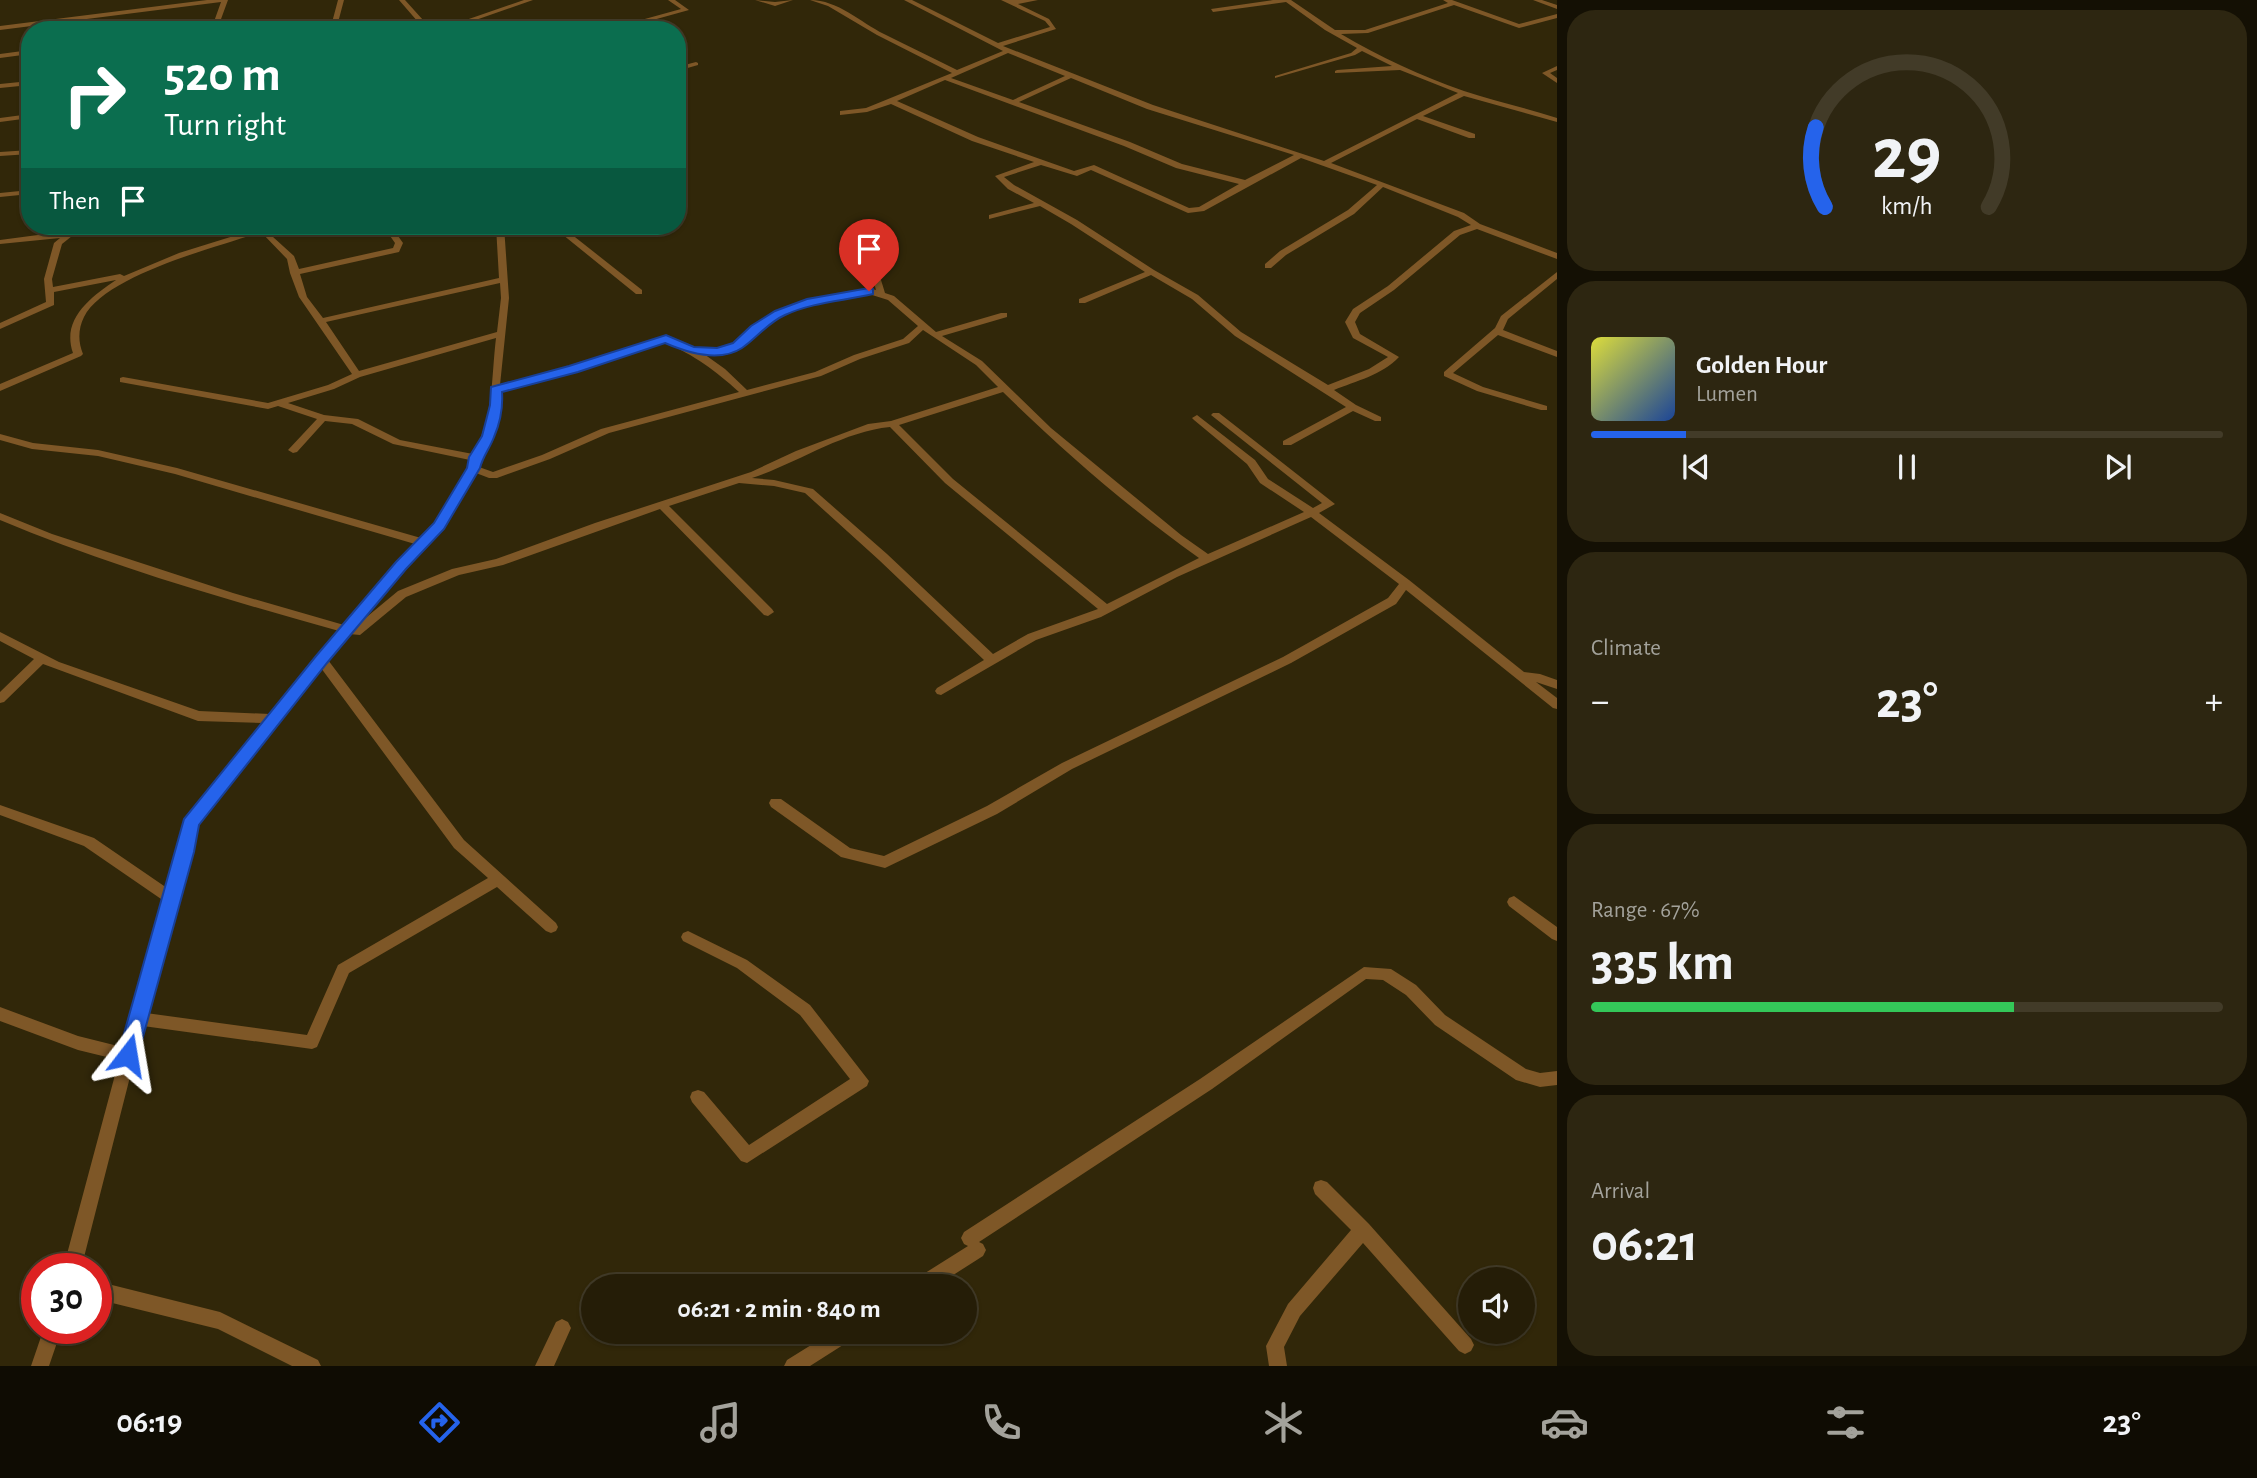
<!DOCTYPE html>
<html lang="en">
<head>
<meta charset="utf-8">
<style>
  body { margin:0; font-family:"Alegreya Sans",sans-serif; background:#2d2611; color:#f1f3f6; height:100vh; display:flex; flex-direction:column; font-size:26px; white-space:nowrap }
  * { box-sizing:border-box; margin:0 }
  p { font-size:23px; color:#a3a29b }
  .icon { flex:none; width:38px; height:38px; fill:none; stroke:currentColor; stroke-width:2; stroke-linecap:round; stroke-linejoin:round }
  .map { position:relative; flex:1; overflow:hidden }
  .drawer { display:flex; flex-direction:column; gap:10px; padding:10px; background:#141004; width:700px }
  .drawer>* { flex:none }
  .banner { position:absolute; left:21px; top:21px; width:665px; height:214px; border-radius:28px; box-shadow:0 2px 5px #0004,0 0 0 2px #423b28; background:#0b6e4f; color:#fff; overflow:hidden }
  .tools { position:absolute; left:1458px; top:1267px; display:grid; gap:14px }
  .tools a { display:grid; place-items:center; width:77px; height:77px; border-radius:50%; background:#251d07; box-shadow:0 2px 5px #0004,0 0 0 2px #423b28; font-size:35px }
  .speed { position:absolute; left:21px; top:1253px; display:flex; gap:14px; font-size:35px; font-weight:700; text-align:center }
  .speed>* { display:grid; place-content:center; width:91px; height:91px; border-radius:50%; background:#251d07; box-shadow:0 2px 5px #0004,0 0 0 2px #423b28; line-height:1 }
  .speed .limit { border:10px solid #d22; background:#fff; color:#111 }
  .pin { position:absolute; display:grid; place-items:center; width:60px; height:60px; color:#fff; margin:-72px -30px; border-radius:50% 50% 50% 0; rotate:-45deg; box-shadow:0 0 7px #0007 }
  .pin .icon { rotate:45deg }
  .me { position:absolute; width:77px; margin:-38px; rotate:14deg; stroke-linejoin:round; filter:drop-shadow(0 0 5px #0008) }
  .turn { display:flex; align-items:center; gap:24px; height:147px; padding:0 28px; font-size:32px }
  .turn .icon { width:91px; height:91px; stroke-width:2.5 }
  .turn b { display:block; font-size:49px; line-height:60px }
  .then { display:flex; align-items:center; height:66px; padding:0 28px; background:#0003; gap:14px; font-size:26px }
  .big { font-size:52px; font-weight:700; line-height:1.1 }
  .drawer .widget { flex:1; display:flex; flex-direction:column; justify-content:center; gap:10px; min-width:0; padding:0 24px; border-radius:28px; background:#2d2611 }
  .drawer .dial { align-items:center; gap:0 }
  .dial svg { height:182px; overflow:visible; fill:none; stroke:#423b28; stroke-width:7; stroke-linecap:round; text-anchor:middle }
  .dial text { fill:#f1f3f6; stroke:none }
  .song { display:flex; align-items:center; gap:21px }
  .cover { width:84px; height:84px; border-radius:10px; background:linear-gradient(135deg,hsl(60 70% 55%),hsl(220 70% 35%)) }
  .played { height:7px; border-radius:4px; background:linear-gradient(90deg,#2563eb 15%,#423b28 15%) }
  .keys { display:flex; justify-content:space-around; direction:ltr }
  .heat { display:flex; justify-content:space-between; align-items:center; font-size:38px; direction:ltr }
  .charge { height:10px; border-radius:5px; background:linear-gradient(90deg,#34c759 67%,#423b28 0) }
  .trip { position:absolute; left:581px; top:1274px; width:396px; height:70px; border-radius:35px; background:#251d07; box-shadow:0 2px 5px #0004,0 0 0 2px #423b28; font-weight:700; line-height:70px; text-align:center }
  .menu { display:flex; height:112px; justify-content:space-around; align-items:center; background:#0f0c03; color:#a3a29b }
  .menu .icon { width:49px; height:49px }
  .menu .on { color:#2563eb }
  .menu b { font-size:32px; color:#f1f3f6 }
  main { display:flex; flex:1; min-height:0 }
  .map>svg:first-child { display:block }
</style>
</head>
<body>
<main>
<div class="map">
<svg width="1557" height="1366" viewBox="0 0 1557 1366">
  <rect width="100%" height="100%" fill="#312709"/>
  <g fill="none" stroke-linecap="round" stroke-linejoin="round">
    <path fill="#7e5727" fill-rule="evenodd" d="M207,0H228L217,30H211L221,2L0,30V26Z
      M338,0H344L336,30H330Z
      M399,0H405L432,30H425Z
      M524,0H533L447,30H437Z
      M668,0H675L689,10L617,30H605L681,9Z
      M755,0L775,2L793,0L775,6Z
      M810,0C838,0 860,22 884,34C908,46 933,58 957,70L1003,51L904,0H912L998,43L1050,27L1045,21L1001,0H1038L1018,4L1049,19L1056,29L1003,46L1153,105L1324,161L1458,93L1400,70L1335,73V71L1337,70L1392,66L1362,51L1355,55L1275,78V76L1351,53L1357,48L1325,30L1286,2L1213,12L1211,9L1273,0H1291L1335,30H1365L1448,3L1443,0H1452L1519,24L1557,14V18L1519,28L1454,5L1368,33L1341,34C1380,57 1421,76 1464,91C1494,101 1526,108 1557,118V122L1464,96L1423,116L1475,134V138H1469L1417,119L1331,163L1464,213L1480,224L1557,253V259L1477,229L1460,235L1394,290L1360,313L1355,322L1360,334L1399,357C1382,375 1356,381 1334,390L1356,405L1381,417V421H1375L1353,411L1291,445H1283V441L1346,407L1235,336L1192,299L1151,275L1085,303H1079V299L1145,272L1071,224L1040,206L989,219V215L1034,203L1008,189L995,176L1034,162L972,141L891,104L867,112L840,115V111L866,108L952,73L877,35L828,6ZM1008,53L1065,76L1013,100L951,78ZM1071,78L1147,109L1294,155L1245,180L1182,164L1130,142L1019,102ZM945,80L1124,146L1176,168L1239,184L1199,207L1189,208L1094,165L1074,171L978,137L897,101ZM1301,158L1377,185L1348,210L1280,251L1265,264V268H1271L1286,255L1354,214L1383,187L1458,217L1471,225L1454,231L1388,286L1353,309L1345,322L1353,338L1388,357L1369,369L1328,385L1241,332L1198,295L1154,270L1077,220L1014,185L1004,177L1041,165L1077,176L1091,170L1188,213L1204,211Z
      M1533,0H1542L1557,5V9Z
      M30,50V54L0,58V54Z
      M696,62L698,63V65L677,71V67Z
      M1557,66V70L1550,73L1557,78V83L1542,73Z
      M30,81V85L0,88V84Z
      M30,114V118L0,122V118Z
      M30,150V154L0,156V152Z
      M30,190V194L0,197V193Z
      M106,226H124L120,228L72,236L62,244L52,279L53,287L120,274L124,276L179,253L262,227L294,256L299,269L393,248L395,243L383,226H391L403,243L399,252L300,274L307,297L323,318L499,278L496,226H504L509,298L500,385L570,367L666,336C676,339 686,347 696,348C737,355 744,328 775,312C803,297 838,294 869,288L876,290L874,283L865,275L869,272L881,280L885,293L894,296L936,332L1001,313H1007V317L942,336L982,361L1051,428L1181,535L1208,554L1304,512L1260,483L1247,464L1194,420L1192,418L1197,415L1255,460L1268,479L1313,508L1322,503L1211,415L1213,413H1219L1335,504L1319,513L1409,580L1524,672L1540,674L1557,680V689L1536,682L1557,698V709L1553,708L1406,590L1396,604L1291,663L1072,769L997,814L885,868L841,857L771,807L769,803L771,799H781L850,848L884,856L987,806L1062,763L1283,657L1388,598L1399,584L1311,517L1177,577L1101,617L1036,640L941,695L937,694L935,691L937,688L984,660L879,560L805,493L774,486L739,483L669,506L772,609L774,612L768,616L764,615L660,509L503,565L459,575L406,597L360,635L349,634L328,660L464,840L556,923L558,927L556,931L551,933L546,931L497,887L349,973L317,1047L312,1049L143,1026L81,1269H63L119,1060L78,1050L0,1021V1007L78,1036L122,1047L164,901L84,846L0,815V805L94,838L167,888L185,819L263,723L198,721L43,664L4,702L0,703V692L34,659L0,641V632L59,662L199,711L270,714L339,631C225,599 109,566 0,520V513L52,534L233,593L344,625L415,544L175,474L98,456L32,449L0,440V434L33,443L98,450L177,468L421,538L435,524L469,468L470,460L393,444L352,424L325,421L297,452L293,453L288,450L317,419L278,406L268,409L120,382V378L123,377L268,403L328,385L352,374L299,297L290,273L287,259L261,232C217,247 105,275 84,317C78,329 78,342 83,354L81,356L0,391V384L73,353C61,319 91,297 116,280L54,292V305L0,329V323L46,302L44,279L54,243L60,238L0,244V240ZM500,283L501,298L497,332L359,371L326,322ZM869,294L888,300L918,326L903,339L854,355L815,372L747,390L725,369L704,354L718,355L740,348L758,331L782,315L809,305ZM923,330L976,365L998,387L891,421L868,424L796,451L751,472L595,523L496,559L452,569L398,591L357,625L405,568L443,528L476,473L489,478H497L550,459L609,433L821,376L860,359L909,343ZM496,338C491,380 494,416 473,454L400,440L358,419L324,415L288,403L334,389L360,377ZM665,342C695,356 715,370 739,392L601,429L542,455L493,472L479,467C482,455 489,446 493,435C499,421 501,406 500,391L576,371ZM1003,392C1063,451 1130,509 1199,558L1107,604L953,479L899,425ZM890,427L945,483L1098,609L1028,634L993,654L887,554L813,489L774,480L752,478C798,463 841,432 890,427ZM321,668L454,848L488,878L338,965L307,1035L146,1013L192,852L196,825Z
      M552,226H561L642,290V294H636Z
      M1557,272V279L1508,319L1503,330L1557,351V357L1498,335L1453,373L1483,387L1547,406V410H1541L1477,391L1444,376V372L1495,328L1501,316Z
      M1514,896L1557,927V941L1552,939L1509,906L1507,902L1509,898Z
      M688,931L747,960L810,1005L869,1081L867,1086L747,1163L741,1161L692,1102L690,1097L692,1092L698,1090L704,1092L749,1145L850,1079L800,1015L737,968L683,941L681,937L683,933Z
      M1364,967L1391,969L1416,985L1445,1015L1526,1069L1540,1073L1557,1071V1085L1540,1087L1516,1080L1435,1025L1406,995L1383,980L1366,979L1212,1089L979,1242L983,1244L986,1250L983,1256L936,1286H911L914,1280L968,1246L964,1244L961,1238L964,1232L1200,1079Z
      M1321,1180L1327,1182L1369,1224L1471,1339L1474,1345L1471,1351L1465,1354L1459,1351L1363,1243L1300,1316L1284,1347L1287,1366H1269L1266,1346L1288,1304L1351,1230L1315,1194L1313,1188L1315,1182Z
      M96,1281L220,1312L318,1360L321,1366H292L218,1329L96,1299Z
      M562,1319L568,1322L571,1328L554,1366H535L556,1322Z
      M44,1328H62L49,1366H31Z
      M832,1332H857L854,1338L810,1366H784L787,1360Z"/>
  </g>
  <path fill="#2563eb" stroke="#184099" stroke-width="2" d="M869,288L873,289V294C844,301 813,302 785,315C767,323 757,338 742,348C719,363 688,353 665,343L578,372L502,392C503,406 500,423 494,437C490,448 483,456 480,468L444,529L406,569L327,663L199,825L194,852L138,1055L135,1061L128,1064L121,1061L118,1055L184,819L316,656L396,562L434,523L467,468L469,457L482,436L490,405L491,387L569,366L666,335L694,347L717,348L733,343L751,326L775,311L807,299Z"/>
</svg>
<div class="tools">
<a><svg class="icon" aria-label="sound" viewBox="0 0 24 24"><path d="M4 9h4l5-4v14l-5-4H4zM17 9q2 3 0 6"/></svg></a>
</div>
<div class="speed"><div class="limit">30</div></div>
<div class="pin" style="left:869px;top:291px;background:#d93025"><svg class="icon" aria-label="arrive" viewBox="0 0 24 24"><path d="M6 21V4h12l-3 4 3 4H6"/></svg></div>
<svg class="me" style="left:128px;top:1055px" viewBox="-20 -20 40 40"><path d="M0-17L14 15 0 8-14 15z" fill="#2563eb" stroke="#fff" stroke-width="4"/></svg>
<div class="trip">06:21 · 2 min · 840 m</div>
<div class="banner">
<div class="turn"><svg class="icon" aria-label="right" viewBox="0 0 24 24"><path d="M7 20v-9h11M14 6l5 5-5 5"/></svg><div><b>520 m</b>Turn right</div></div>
<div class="then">Then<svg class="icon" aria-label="arrive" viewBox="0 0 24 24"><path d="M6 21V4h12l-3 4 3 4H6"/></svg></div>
</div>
</div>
<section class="drawer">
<div class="widget dial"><svg viewBox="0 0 100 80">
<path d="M14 69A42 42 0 1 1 86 69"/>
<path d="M14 69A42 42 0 0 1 10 34" stroke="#2563eb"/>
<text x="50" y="56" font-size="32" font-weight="700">29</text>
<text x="50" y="72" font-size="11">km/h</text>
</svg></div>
<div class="widget">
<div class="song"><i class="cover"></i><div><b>Golden Hour</b><p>Lumen</p></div></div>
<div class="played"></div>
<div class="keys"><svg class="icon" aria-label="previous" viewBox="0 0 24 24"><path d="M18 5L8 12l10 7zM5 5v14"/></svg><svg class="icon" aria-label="pause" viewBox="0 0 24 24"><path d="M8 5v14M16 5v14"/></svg><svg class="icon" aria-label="next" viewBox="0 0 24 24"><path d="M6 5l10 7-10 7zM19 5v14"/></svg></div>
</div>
<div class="widget"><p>Climate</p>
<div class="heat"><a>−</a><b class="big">23°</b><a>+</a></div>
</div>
<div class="widget"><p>Range · 67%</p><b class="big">335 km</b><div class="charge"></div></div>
<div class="widget"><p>Arrival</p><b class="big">06:21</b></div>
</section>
</main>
<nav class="menu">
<b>06:19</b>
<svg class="icon on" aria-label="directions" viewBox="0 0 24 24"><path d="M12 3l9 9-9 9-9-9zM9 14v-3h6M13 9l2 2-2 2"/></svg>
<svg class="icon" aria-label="music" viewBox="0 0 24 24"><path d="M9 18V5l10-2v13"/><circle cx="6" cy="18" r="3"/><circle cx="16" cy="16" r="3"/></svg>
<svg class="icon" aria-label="phone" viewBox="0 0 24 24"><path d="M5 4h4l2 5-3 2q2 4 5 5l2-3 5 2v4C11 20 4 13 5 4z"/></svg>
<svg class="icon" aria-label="climate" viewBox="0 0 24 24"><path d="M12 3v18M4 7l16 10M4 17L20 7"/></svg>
<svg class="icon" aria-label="car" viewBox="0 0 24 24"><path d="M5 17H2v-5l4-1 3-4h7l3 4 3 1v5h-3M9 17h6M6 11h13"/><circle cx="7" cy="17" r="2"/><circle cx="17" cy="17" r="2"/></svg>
<svg class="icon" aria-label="filters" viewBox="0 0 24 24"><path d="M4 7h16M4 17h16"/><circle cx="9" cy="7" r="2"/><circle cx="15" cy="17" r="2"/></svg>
<b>23°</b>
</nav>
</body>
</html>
